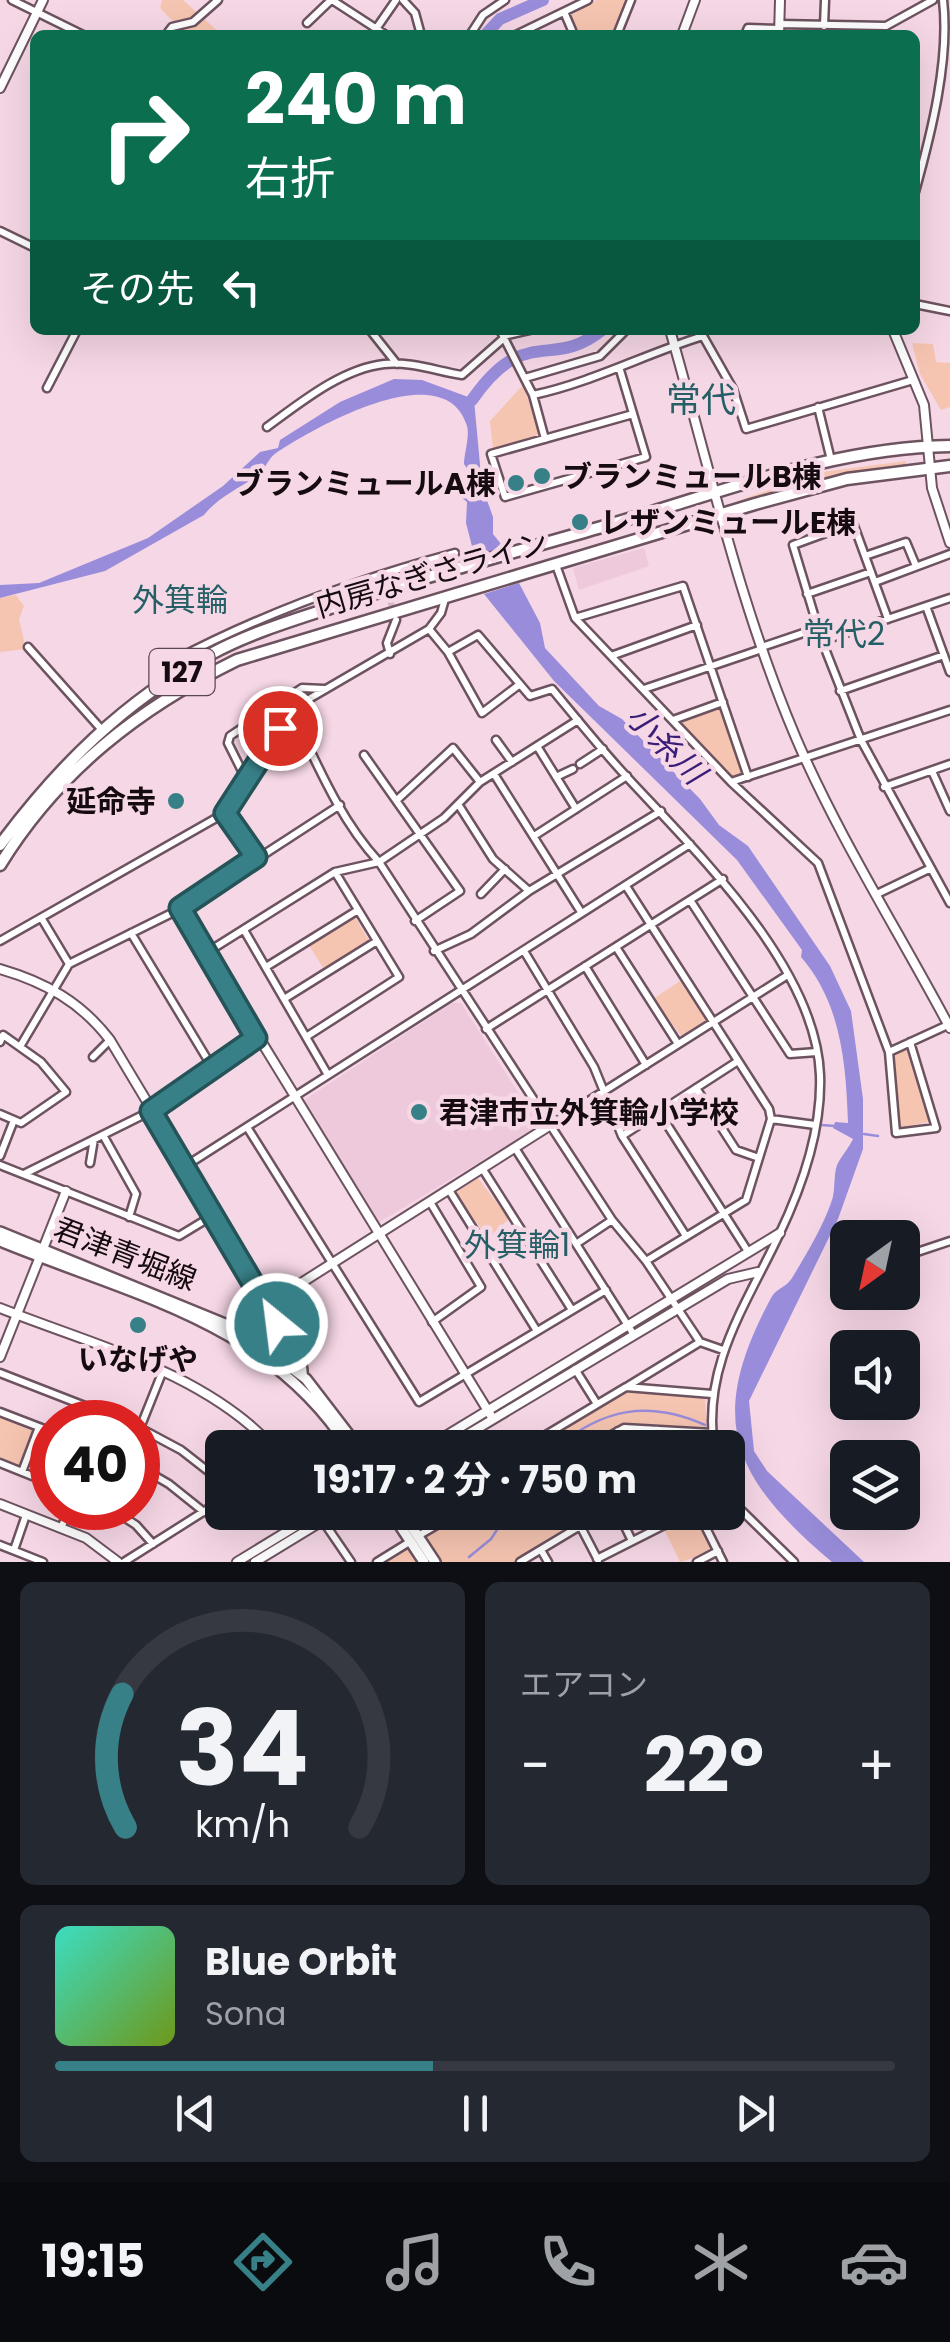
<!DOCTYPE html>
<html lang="ja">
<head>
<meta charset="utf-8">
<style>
  body { margin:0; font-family:Poppins,"Noto Sans JP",sans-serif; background:#242831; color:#f1f3f6; height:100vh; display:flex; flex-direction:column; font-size:38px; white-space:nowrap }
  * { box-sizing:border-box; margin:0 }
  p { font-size:32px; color:#9ea1a6 }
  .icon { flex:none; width:55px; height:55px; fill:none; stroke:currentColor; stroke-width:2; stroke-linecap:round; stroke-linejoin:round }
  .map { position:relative; height:1562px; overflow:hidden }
  .sheet { display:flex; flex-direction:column; gap:20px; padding:20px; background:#0d0f14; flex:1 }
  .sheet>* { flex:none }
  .banner { position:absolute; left:30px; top:30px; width:890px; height:305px; border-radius:15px; box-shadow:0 10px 40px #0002; background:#0b6e4f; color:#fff; overflow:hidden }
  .needle { width:65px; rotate:213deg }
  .controls { position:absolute; left:830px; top:1220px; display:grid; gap:20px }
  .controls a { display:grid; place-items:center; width:90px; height:90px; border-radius:15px; background:#171b24; box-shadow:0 10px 40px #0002; font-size:50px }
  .speed { position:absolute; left:30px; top:1400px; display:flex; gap:20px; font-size:50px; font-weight:700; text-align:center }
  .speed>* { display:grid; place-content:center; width:130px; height:130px; border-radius:50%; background:#171b24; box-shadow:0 10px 40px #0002; line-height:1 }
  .speed .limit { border:15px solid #d22; background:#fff; color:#111 }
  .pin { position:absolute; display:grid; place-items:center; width:85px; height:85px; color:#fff; margin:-42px; border:5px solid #fff; border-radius:50%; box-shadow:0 2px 10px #0007 }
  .me { position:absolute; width:110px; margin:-55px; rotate:331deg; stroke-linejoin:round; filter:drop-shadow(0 0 8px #0008) }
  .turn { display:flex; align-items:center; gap:35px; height:210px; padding:0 50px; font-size:45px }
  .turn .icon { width:130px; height:130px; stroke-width:2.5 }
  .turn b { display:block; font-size:70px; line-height:85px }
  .then { display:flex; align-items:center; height:95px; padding:0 50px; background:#0003; gap:20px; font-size:38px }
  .big { font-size:75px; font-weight:700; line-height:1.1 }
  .sheet .tile { flex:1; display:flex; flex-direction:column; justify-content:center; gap:15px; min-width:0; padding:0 35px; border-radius:15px; background:#242831 }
  .sheet .dial { align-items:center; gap:0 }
  .dial svg { height:260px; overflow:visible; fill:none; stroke:#363941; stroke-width:7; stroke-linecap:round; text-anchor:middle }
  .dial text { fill:#f1f3f6; stroke:none }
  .song { display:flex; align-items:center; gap:30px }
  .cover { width:120px; height:120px; border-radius:15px; background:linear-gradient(135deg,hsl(170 70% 55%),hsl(80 70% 35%)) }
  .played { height:10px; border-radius:5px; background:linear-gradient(90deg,#388088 45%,#363941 45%) }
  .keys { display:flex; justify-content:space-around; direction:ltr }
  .heat { display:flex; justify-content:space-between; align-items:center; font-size:55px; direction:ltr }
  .sheet .tiles { flex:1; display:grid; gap:20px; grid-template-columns:1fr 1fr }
  .tile:last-child { grid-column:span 2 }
  .trip { position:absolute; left:205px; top:1430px; width:540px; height:100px; border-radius:15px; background:#171b24; box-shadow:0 10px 40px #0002; font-weight:700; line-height:100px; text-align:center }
  .tab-bar { display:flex; height:160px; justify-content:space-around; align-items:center; background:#090b0e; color:#9ea1a6 }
  .tab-bar .icon { width:70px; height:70px }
  .tab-bar .active { color:#388088 }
  .tab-bar b { font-size:45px; color:#f1f3f6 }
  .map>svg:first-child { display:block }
</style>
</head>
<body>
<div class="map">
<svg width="950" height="1562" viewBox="0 0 950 1562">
  <rect width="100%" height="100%" fill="#f6d7e6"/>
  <path fill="#eec8db" d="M644,548L649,566L579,590L573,568Z
    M452,1003H461L535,1119L534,1129L378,1223L304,1100Z"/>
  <path fill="#f6c5b1" d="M162,0H183L222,35H186L160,8Z
    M597,0H628L615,35H577L570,16Z
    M912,343L933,344L936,362L950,363V407L941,410L920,374Z
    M523,385L540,434L493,450L490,421Z
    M906,461V465L737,501L822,472Z
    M16,595L24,606L19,619L26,649L0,652V598Z
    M719,707L744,773L735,779L680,722Z
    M354,915L369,941L324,969L308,944Z
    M683,979L709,1021L683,1038L653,999Z
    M906,1047L931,1121L901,1128L897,1124L893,1055Z
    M478,1178L509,1219L488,1238L458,1198V1191Z
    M625,1392L705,1397L707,1429L623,1425L585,1447L530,1448Z
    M0,1414L34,1428L20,1467L0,1459Z
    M465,1513H571L576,1522L515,1562H382Z
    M694,1514L712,1552L680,1562L664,1529Z"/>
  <path fill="#998ddb" d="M394,379L422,380L471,398L481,386L474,400L482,486L493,517V534L505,549L475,558L466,523L467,502L462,498L463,481L470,473L464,464C464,454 470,436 467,426C445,353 315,427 276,453C268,458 266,469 257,476C239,488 217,498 204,515L105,571L0,598V585L39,583L148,538L223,486L260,452L278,448L280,440L340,402Z
    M519,583L540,623L545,648L599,706L622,719L700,799L719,825L748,846L830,966L851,1011L863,1099V1149L838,1219L749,1401L754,1451L767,1471L864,1562H832C731,1477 706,1419 771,1298C776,1288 786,1288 792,1278C806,1255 822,1228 831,1203C836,1191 833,1177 837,1165C841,1156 849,1148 853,1139L833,1128L835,1122L848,1123C846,1063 841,1003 801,957L802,950L737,860L554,681L484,594Z"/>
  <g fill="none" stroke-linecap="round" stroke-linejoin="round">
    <path stroke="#998ddb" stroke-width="2.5" d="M821,1125L835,1126
      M864,1134L878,1136
      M556,1448C603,1408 649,1400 705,1425
      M469,1557L491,1539L504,1519"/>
    <path stroke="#998ddb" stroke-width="12" d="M485,35L500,19L543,0
      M472,400C525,323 551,371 602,330"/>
    <path stroke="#d4b8c6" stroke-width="6" stroke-dasharray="6 3" stroke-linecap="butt" d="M385,583L394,614"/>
    <g stroke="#6d5360" stroke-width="11">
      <path id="minor" d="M12,0L83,35
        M332,0L386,35
        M403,0L415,13L421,35
        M565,14L574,35
        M307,23L331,0
        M779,24L886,26L933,0
        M378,26L396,0
        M824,26L825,0
        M166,35L172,27L193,22L218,0
        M470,35L483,15L505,0
        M516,35L588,0
        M617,35L631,0
        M745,35L748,28L779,29
        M915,192C931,134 950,60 943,0
        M0,231L35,248
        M915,304L950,311
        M370,330L397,364
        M500,330L533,395L545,439
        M503,336L530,330
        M620,370L646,457L505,497L491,454L633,414
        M525,378L600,356L626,330
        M47,388L77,330
        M533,395C593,382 645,354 703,336L733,389L746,429L913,380
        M818,407L831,460
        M267,427C300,403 341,369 384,364C409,361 437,371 462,375L504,338
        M865,556L906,542L916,566
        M556,565L575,618L731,782L818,863L889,1052L896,1133L936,1128L910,1042
        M875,582L950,554
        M807,594L871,572
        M926,606L950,672
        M575,618L683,586L748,777
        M888,619L853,523L793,545L822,641L861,740L950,903
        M429,629L448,652L482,713L520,684
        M822,641L950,598
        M28,647L102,730
        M762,647L818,628
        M448,652L478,635L530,696L552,689C576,718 600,748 626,776C695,851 816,966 820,1075C822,1128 802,1187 779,1235C746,1305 702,1366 714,1448
        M390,654L387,643L396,620
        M611,656L697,625
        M174,676L173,661C262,614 358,579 455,553
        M644,689L762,649
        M840,691L944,655
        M267,708L280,728
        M292,712C317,764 340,820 379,862L612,1220L646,1261L700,1342
        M673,720L723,702
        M496,740L512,762
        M537,746L576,809
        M364,755L460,891L415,921
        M580,764L603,749
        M932,771L950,811
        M494,774L581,912
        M556,777L573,769
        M246,779L228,743L230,736L302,688L324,689
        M731,782L950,710
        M884,787L950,764
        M398,799L453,748L480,782
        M458,804L493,859L529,891
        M225,813L257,857
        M534,836L627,776
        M626,886L769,1109L771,1119L746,1200L646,1261
        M481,894L505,869
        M877,894L931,868
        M690,900L790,1054L817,1052
        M42,919L69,964
        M244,930L328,1075
        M131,933L212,1067
        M0,941L225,813L282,725L302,703L429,629L441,613L445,599
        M616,947L678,1044
        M434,951L471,934L529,891L661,811
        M524,951L594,1067L622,1136L686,1236
        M206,953L335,872L379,862L444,818L480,782L578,720
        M585,966L646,1065
        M266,967L358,910
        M284,999L377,941
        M486,1029L723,879
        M306,1037L399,977L335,872
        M0,1042L3,1035L41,1062L66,1092L21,1123L0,1114
        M21,1045L69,964L180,909L340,805
        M889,1052L950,1024
        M93,1057L110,1040
        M696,1088L736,1150L759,1158
        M659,1112L747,1250
        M771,1119L815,1125
        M549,1126L786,976
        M247,1127L419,1402L606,1290
        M103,1135L136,1194L129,1217
        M622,1136L738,1061
        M515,1148L634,1335
        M0,1156L14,1120
        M90,1163L94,1139
        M0,1165L179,1236L212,1216
        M184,1167L690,844
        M482,1168L572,1310
        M24,1174L151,1111L257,1038
        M449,1190L537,1331
        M430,1202L481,1287L432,1322
        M576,1244L612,1220
        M902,1257L950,1241
        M274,1336C299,1339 303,1357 304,1377
        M575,1369L597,1404
        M0,1373L126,1422
        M628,1386L700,1342L723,1350
        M0,1412L52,1432
        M138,1427L181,1450L222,1482
        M140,1428L162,1373
        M477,1428L489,1448
        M657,1430L666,1448
        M618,1431L626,1448
        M524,1448L626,1387L712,1394
        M588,1448L624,1428L712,1433
        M0,1463L52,1484
        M138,1466L169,1484L204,1512
        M22,1472L39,1427
        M728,1482L740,1509L794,1562
        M110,1508L136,1525L153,1544
        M573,1512L598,1560
        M618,1512L632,1541
        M659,1512L665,1525
        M698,1512L723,1562
        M323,1521L351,1562
        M61,1528L70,1508
        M418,1536L459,1512
        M0,1545L43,1562
        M14,1550L26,1515
        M541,1550L548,1562
        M597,1559L690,1512
        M124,1562L222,1500
        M377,1562L411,1541
        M520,1562L580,1526
        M697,1562L718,1551"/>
    </g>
    <g stroke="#6d5360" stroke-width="12">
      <path id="tertiary" d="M682,35L695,0
        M779,35L780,0
        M0,88L43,0
        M670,330C709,466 740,607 796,738C839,838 899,932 950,1028
        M893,330L924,405L932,488L950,543
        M180,909L493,1419
        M0,969C45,982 81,1002 110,1040L275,1315V1333L264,1354
        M268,1304L549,1126
        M0,1308C93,1345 204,1372 274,1448
        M0,1357L66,1191
        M426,1448L780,1233
        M445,1448L728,1279L758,1272
        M0,1504L86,1538L118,1562
        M237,1562L319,1512
        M255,1562L337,1512"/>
    </g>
    <g stroke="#6d5360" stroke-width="14">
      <path id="secondary" d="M0,1232L242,1331L306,1379L359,1448
        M0,1241C131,1295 268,1321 349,1448
        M391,1512L424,1562
        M402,1512L435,1562"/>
    </g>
    <g stroke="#6d5360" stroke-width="15">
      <path id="trunk" d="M0,845C58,767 124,701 211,654C248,634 290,621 330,608C418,578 508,554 598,528C712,496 830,447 950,446
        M0,865C58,771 139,708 237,660L755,504L847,479L950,466"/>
    </g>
    <use href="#minor" stroke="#fff" stroke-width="6"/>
    <use href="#tertiary" stroke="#fff" stroke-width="8"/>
    <use href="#secondary" stroke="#fff" stroke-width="9"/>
    <use href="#trunk" stroke="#fff" stroke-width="10"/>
  </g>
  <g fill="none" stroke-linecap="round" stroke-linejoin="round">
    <g stroke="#245358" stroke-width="25">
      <path id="route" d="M277,1324L151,1111L256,1038L180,908L256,857L225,813L280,728"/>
    </g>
    <use href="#route" stroke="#388088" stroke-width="18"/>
  </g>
  <g fill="#388088" stroke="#f6d7e6" stroke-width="4">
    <circle cx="542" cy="476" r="10"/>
    <circle cx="516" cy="483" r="10"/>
    <circle cx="580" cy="522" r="10"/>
    <circle cx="176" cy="801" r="10"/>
    <circle cx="419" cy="1112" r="10"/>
    <circle cx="138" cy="1325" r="10"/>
  </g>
  <g text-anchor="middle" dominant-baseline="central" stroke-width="9" stroke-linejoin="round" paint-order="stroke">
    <rect fill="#f6d7e6" stroke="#584850" stroke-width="2.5" x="149.5" y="649" width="65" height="46" rx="8"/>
    <g font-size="28" font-weight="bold" fill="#150b10">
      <text x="182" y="672">127</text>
    </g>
    <g font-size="30" font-weight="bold" fill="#150b10" stroke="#f6d7e6" text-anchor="start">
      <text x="562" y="476">ブランミュールB棟</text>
      <text x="496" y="483" text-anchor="end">ブランミュールA棟</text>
      <text x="600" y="522">レザンミュールE棟</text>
      <text x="156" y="801" text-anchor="end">延命寺</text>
      <text x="439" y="1112">君津市立外箕輪小学校</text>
      <text x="138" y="1359" text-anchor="middle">いなげや</text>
    </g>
    <g font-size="30" fill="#150b10" stroke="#f6d7e6">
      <text transform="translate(432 574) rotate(-16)">内房なぎさライン</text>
      <text transform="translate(125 1254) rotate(21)">君津青堀線</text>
    </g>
    <g font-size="32" fill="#266066" stroke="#f6d7e6">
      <text x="180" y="599">外箕輪</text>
      <text x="844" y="633">常代2</text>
      <text x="517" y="1244">外箕輪1</text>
    </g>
    <g font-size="32" font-style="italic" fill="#391d77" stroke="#f6d7e6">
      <text transform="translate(666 744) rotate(45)">小糸川</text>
    </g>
    <g font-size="35" fill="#266066" stroke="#f6d7e6">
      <text x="701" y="399">常代</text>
    </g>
  </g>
</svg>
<div class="controls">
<a><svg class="needle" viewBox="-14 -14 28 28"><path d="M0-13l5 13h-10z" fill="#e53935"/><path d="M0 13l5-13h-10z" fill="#9ea1a6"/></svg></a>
<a><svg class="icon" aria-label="sound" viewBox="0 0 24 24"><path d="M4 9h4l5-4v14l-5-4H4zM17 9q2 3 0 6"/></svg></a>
<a><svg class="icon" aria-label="layers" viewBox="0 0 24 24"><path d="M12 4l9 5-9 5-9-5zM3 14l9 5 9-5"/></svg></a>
</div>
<div class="speed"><div class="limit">40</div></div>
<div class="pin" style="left:280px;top:728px;background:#d93025"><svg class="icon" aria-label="arrive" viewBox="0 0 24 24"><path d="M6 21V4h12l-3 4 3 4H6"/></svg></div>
<svg class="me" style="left:277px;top:1324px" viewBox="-20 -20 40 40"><circle r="17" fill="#388088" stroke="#fff" stroke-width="3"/><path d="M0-11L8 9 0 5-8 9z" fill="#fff"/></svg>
<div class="trip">19:17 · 2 分 · 750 m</div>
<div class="banner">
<div class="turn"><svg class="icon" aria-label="right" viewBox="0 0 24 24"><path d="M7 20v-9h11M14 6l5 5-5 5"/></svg><div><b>240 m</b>右折</div></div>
<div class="then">その先<svg class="icon" aria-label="left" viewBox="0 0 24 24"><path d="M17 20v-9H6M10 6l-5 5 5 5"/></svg></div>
</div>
</div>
<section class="sheet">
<div class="tiles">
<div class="tile dial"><svg viewBox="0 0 100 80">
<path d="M14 69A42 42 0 1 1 86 69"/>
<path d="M14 69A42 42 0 0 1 13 28" stroke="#388088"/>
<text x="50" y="56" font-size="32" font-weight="700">34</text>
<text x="50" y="72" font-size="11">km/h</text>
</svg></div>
<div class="tile"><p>エアコン</p>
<div class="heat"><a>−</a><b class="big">22°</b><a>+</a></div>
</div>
<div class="tile">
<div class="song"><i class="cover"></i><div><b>Blue Orbit</b><p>Sona</p></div></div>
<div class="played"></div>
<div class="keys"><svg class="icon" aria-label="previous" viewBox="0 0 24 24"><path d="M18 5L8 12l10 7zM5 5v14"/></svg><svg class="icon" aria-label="pause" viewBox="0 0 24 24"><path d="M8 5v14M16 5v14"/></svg><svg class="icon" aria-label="next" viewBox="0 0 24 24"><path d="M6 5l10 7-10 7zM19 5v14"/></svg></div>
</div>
</div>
</section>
<nav class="tab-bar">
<b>19:15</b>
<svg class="icon active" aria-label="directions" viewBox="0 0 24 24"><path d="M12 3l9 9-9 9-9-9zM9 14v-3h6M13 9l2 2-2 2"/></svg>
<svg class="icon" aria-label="music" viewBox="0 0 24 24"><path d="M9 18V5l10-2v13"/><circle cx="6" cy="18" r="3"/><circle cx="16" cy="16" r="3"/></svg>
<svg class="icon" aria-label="phone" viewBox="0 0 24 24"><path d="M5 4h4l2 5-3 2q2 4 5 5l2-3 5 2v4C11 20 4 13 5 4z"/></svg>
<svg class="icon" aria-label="climate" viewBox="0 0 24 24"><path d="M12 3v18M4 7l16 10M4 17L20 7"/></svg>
<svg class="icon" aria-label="car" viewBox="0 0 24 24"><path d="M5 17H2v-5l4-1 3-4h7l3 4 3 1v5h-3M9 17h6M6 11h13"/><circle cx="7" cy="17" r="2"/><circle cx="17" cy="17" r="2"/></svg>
</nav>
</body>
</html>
